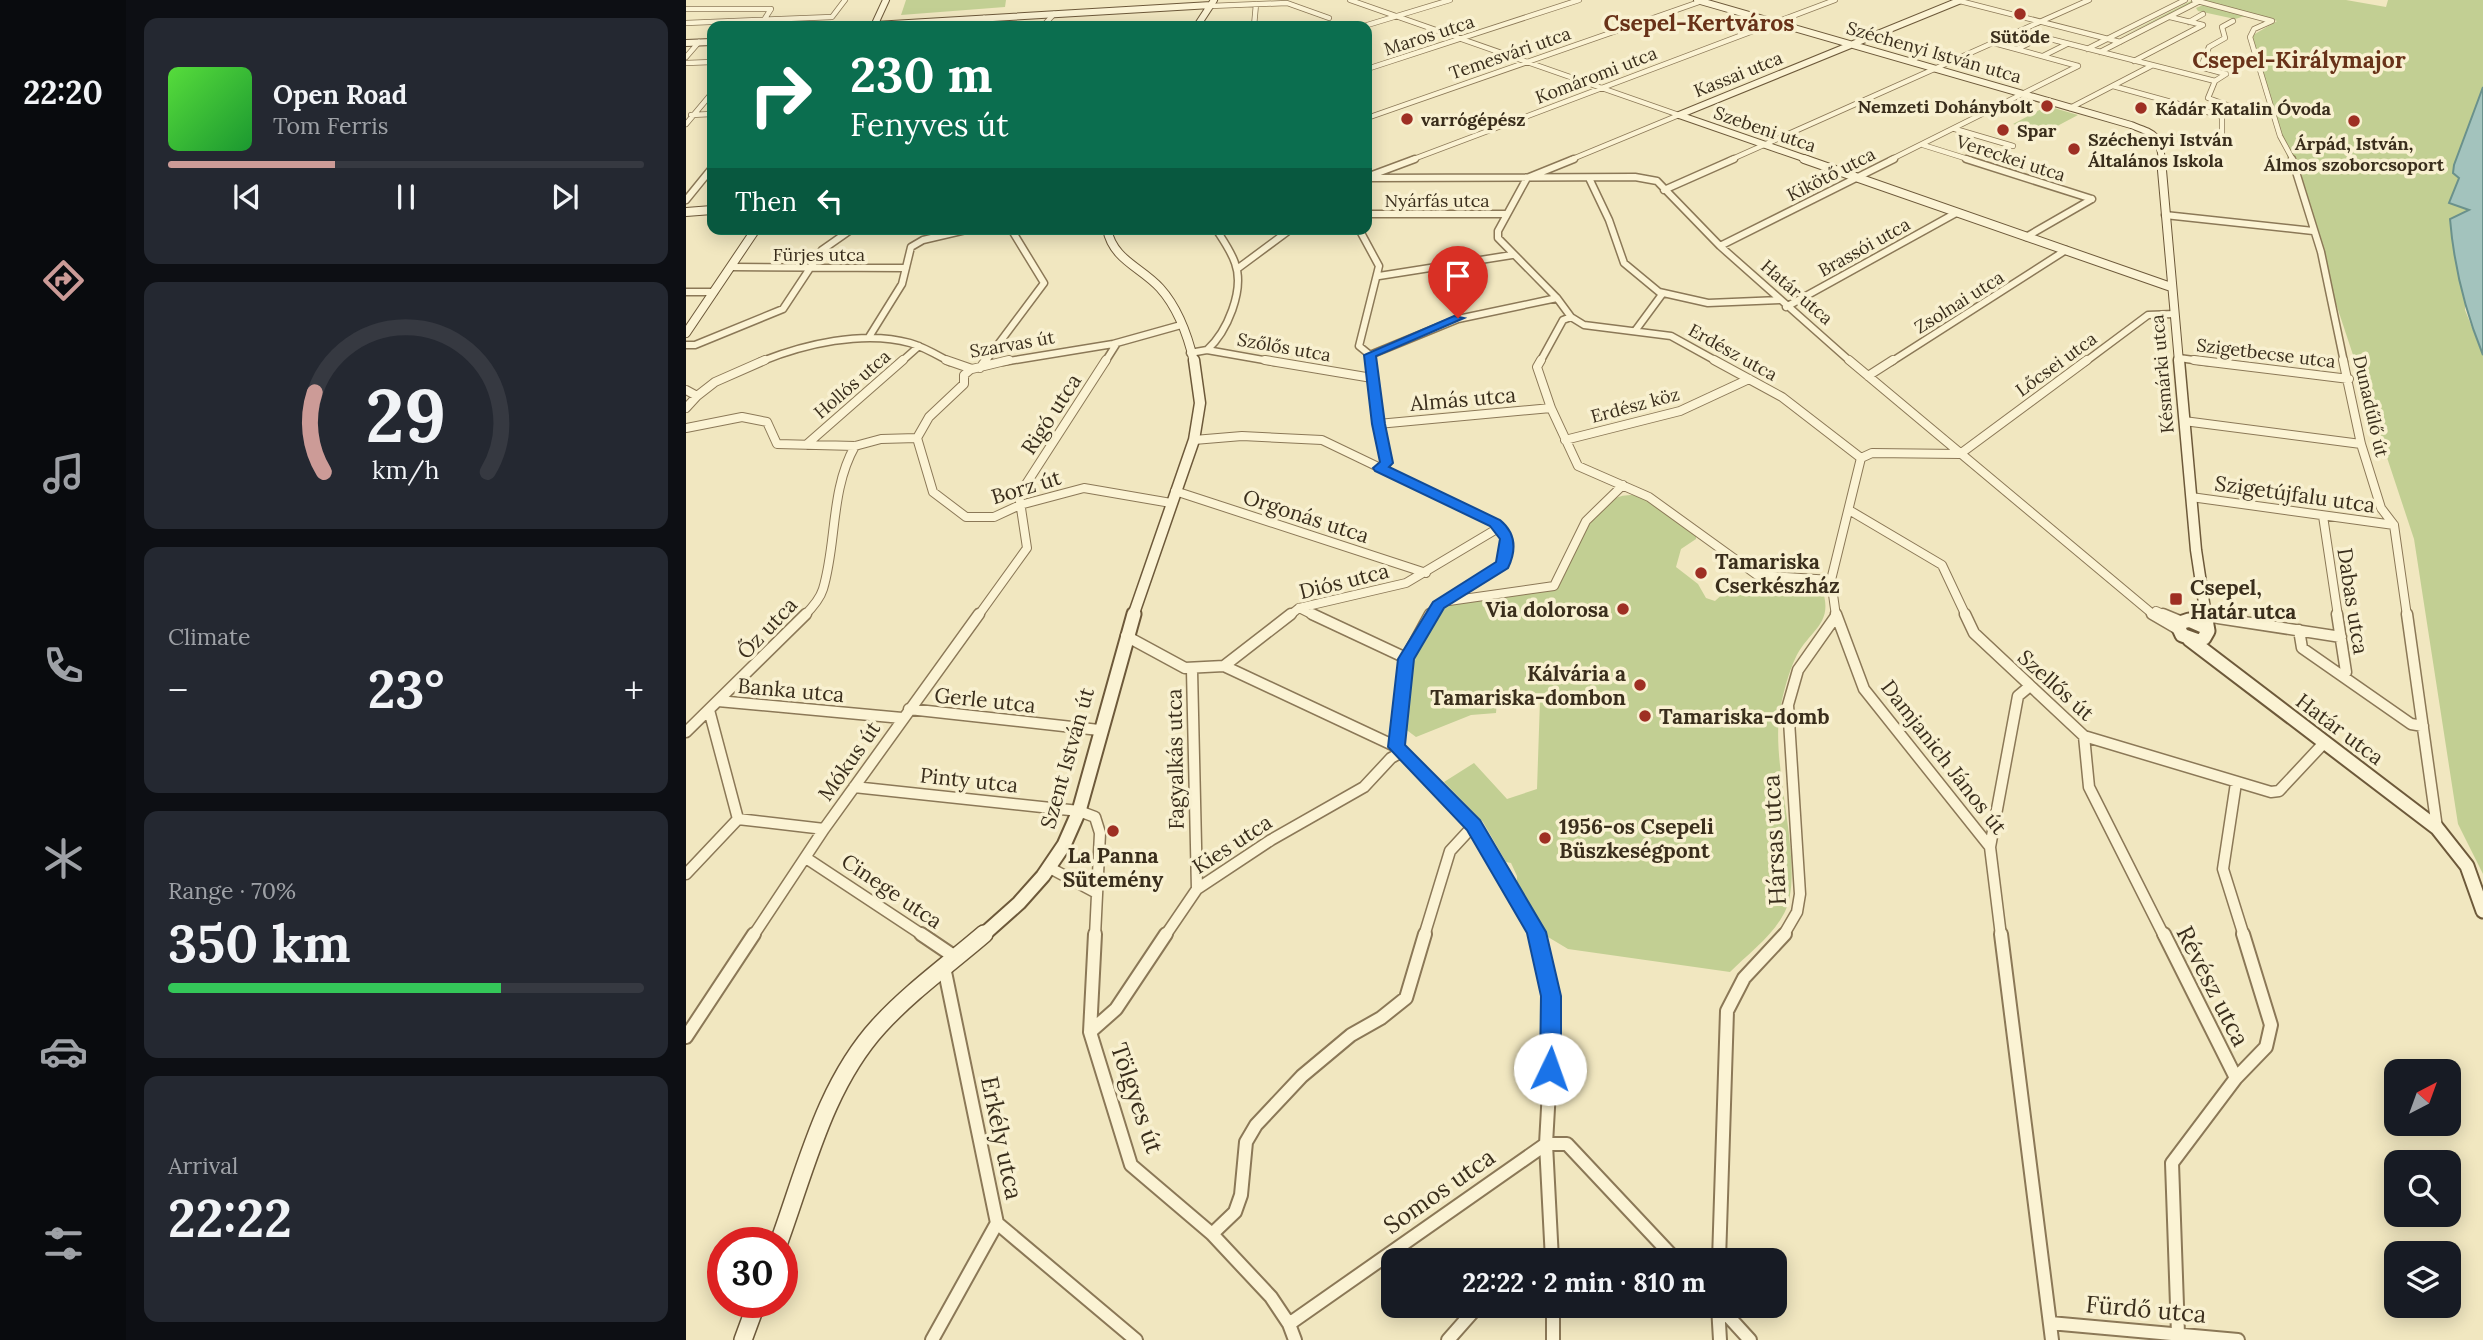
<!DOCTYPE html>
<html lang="en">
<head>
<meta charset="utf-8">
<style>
  body { margin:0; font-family:Lora,serif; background:#242831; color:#f1f3f6; height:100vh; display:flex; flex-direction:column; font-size:26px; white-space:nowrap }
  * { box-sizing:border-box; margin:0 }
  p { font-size:23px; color:#9ea1a6 }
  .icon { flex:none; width:38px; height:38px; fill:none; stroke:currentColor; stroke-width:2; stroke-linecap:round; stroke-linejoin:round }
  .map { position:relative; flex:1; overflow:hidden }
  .details { display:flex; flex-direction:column; gap:18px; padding:18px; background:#0d0f14; width:560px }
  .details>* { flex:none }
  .guide { position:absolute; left:21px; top:21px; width:665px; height:214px; border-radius:14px; box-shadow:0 4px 18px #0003; background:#0b6e4f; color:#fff; overflow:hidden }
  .needle { width:46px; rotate:41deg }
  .tools { position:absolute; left:1698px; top:1059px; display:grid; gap:14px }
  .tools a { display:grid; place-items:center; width:77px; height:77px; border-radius:14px; background:#171b24; box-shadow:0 4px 18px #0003; font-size:35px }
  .speed { position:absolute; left:21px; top:1227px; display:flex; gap:14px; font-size:35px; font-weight:700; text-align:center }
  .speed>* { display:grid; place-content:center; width:91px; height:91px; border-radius:50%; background:#171b24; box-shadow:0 4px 18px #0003; line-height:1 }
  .speed .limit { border:10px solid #d22; background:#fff; color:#111 }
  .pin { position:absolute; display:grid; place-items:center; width:60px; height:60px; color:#fff; margin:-72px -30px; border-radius:50% 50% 50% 0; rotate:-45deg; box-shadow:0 0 7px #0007 }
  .pin .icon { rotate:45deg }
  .me { position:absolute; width:77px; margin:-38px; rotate:3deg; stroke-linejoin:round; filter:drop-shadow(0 0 5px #0008) }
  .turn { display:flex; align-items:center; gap:24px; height:147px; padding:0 28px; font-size:32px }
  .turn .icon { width:91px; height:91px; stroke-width:2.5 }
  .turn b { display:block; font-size:49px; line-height:60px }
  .then { display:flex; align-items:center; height:66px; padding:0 28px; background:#0003; gap:14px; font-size:26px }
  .big { font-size:52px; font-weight:800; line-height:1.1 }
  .details .card { flex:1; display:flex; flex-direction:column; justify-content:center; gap:10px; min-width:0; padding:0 24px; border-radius:14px; background:#242831 }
  .details .dial { align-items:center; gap:0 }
  .dial svg { height:182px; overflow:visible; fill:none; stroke:#363941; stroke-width:7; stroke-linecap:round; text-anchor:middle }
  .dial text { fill:#f1f3f6; stroke:none }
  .song { display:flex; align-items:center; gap:21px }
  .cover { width:84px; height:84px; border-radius:10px; background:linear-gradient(135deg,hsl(110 70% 55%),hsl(130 70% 35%)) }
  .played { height:7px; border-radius:4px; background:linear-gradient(90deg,#cc9b97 35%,#363941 35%) }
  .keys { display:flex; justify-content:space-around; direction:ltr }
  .heat { display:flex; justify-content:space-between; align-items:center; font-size:38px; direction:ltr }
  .charge { height:10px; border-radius:5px; background:linear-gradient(90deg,#34c759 70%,#363941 0) }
  .trip { position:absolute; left:695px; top:1248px; width:406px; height:70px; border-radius:14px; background:#171b24; box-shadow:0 4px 18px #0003; font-weight:800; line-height:70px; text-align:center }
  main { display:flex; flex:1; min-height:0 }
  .menu { display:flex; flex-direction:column; width:126px; justify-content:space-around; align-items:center; background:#090b0e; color:#9ea1a6 }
  .menu .icon { width:49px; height:49px }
  .menu .selected { color:#cc9b97 }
  .menu b { font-size:32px; color:#f1f3f6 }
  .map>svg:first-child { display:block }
</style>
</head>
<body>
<main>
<nav class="menu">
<b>22:20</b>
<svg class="icon selected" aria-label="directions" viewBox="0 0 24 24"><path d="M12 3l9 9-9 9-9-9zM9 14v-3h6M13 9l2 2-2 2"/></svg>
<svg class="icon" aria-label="music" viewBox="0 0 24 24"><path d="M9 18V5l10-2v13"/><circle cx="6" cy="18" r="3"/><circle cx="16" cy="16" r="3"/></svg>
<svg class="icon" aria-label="phone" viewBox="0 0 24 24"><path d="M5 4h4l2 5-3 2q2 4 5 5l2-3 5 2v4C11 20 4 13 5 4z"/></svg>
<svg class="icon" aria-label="climate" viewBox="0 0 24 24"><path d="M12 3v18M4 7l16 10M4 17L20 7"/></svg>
<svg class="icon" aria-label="car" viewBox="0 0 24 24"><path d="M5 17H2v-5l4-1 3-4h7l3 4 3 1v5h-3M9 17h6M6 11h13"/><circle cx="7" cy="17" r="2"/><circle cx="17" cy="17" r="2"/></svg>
<svg class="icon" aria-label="filters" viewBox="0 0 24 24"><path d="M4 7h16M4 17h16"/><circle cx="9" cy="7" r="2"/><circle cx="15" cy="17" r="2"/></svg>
</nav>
<section class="details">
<div class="card">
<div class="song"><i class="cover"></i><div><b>Open Road</b><p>Tom Ferris</p></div></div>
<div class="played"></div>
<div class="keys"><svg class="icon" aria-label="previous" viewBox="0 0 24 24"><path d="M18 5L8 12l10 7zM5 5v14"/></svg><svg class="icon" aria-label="pause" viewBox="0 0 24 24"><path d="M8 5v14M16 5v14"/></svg><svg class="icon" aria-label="next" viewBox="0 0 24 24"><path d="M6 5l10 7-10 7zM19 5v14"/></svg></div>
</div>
<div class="card dial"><svg viewBox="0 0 100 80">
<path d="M14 69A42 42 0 1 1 86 69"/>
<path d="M14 69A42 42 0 0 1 10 34" stroke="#cc9b97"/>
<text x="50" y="56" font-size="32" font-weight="700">29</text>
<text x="50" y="72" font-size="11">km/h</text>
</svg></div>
<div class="card"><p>Climate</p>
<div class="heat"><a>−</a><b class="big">23°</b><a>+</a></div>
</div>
<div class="card"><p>Range · 70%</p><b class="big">350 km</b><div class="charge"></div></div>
<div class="card"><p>Arrival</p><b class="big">22:22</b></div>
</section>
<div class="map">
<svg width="1797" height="1340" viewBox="0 0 1797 1340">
  <rect width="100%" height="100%" fill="#f1e7c0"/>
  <path fill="#c2cf93" d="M220,0H320L319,7L215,15Z
    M1507,0H1660L1700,7L1702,0H1797V87L1768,165L1773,177L1763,203L1783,210L1779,310L1797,355V874L1772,824L1728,539L1562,38L1591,21L1566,14L1549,19L1512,11L1510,8L1519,4L1509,1L1431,39Z
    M1361,106L1392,115L1358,133L1327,124Z
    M954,495L1010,536V539L995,549L990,567L1012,584L1020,598L1029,601C1034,597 1040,590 1046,587C1072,577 1109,580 1136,589C1149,625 1122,630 1109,659C1103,672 1098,690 1095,705C1081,764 1124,874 1096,917C1084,938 1061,955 1044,972L882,949L862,937L831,882V876L825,863L820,862L797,822L758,782L788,763L821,799L851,789L854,700H811L810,713L785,715L730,737L718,728C720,695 729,622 762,604L869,588C884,558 899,520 927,500C935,494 945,495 954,495Z"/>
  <path fill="#a3c3bd" stroke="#6a918c" stroke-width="2" d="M1797,87V355C1779,311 1768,267 1764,219L1783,210L1763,203L1773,178L1767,173L1768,165Z"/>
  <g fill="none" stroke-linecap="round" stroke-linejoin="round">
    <g stroke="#8b7857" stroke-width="6">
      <path id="street-far4" d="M664,0L993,115
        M1270,0L1434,42
        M1508,0L1586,21L1568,29L1564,37L1594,136L1607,160
        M524,6L601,3L643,18
        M0,9H85L78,20
        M1503,22L1517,14
        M0,23L146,17L159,0
        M290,26L298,18
        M357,26L368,14
        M568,26L570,4
        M678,26L764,0
        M1333,31L1529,81
        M1308,43L1392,66
        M1331,49L1356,37
        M1401,49L1499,0
        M1414,52L1514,1
        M1357,56L1381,44
        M0,57L13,42
        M1448,61L1517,25L1484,17
        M0,63L26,62
        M681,69L893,0
        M1427,86L1536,116
        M1384,108L1465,66
        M5,115L26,114
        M1536,116L1549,108L1522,98L1529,81L1540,74L1518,68L1516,64L1523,47L1539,38L1536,27L1547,21
        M1536,116V143
        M681,118L1019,0
        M0,124L26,93
        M1269,129L1327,146
        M1237,145L1285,160
        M725,160L1149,0
        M884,160L993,115
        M1044,160L1403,0
        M1204,160L1392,66"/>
    </g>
    <g stroke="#8b7857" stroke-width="9">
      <path id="street-far3" d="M888,159L841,178L812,231V238L871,298L885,317L898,325L985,336L1032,362
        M1280,159L1406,199
        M1606,159L1635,252L1658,362
        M686,175L729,159
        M681,178L949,177L971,181L1034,246L1165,362
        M903,178L923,220L938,263L973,292L1022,303L1094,300
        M978,190L1048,159
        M0,200L26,168
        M681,214H821
        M1479,215L1627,231
        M673,229L693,266L673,346L684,355L685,362
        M1340,237L1406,199
        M1034,246L1208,159
        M46,267L220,268
        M551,269L605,229
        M693,276L826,255
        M0,292H28
        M1100,307L1270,213
        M949,331L977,293
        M183,337L216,284L225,247L237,240L284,229
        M0,345H9L97,309L136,250L166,229
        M521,350C541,332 559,290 549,263C545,251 537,240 530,229
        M504,353L521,350L589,362
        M684,355L772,319L871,298
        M1493,358L1522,362
        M74,362C118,344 178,330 224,343C238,347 251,355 264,362
        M215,362L233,346
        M299,362L358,283L325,229
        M317,362L427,344L495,325
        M419,362L431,343
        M854,362L877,320L885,317
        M1205,362L1380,250
        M1399,362L1462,315L1488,314"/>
    </g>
    <g stroke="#8b7857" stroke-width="10">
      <path id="street-far2" d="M260,360L286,369L323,360
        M579,360L686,378
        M685,360L692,424L701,463L694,468
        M855,360L851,367L865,408L892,466L963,497L1071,575L1145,580
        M1028,360L1096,397L1175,458
        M1163,360L1469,616
        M1508,360L1663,379
        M1657,360L1675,444L1695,508L1708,525L1721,616
        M294,368L300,360
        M1182,376L1207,360
        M0,390L11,396L0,408
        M11,396L29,382L79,360
        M1498,421L1675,444
        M692,424L865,408
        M0,428L56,417L81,422L91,444L169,446L195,439L231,438
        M231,438L247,492L280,517H308L334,505L398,488L485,503
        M231,438L243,417L278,384V375L285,369
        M508,440L556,436L636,440L809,523L819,537L817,564L758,601L743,616
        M879,440L994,411L1063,379
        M120,445L217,360
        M1175,458L1186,453L1274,454L1401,360
        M489,491L740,573
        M1505,497L1708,525
        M1163,510L1256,565L1280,616
        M1637,516L1652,616
        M763,601L868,586L900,521L937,485
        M613,608L629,616
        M1470,611L1481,616
        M118,616C125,609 134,599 137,589C151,543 144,490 169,446
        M292,616L341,548L333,495L420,360
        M603,616L613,608L720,583L814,527
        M1150,616L1145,580L1175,458"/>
    </g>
    <g stroke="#8b7857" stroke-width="13">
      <path id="street-far1" d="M626,614L720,658
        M744,614L720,658L711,747L788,825L852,936
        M1150,614L1178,689L1304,847L1315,936
        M1279,614L1288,633L1398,736L1585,792L1593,791L1637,744
        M1466,614L1490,628
        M1477,614L1494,621
        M1651,614L1660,672L1655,675
        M1721,614L1751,828
        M1532,618L1655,637
        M1613,630L1616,648L1725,724L1737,726
        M440,636L499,668L538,666L605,614
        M538,666L711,747
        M506,670L511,889
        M32,701L216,718
        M223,709L413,730
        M23,710L52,819L138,829
        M0,732L120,614
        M1398,736L1403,787L1478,936
        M1550,783L1537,869L1558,936
        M168,787L393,811L409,817L414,833L409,936
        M1304,847L1332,696L1344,686
        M120,858L238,936
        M364,868L409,892
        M0,874L52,819
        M67,936L138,829L293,614
        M479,936L511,889L585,840L678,787L705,758L714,753
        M738,936L764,851L788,825
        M1097,936L1111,912L1114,894L1102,705L1112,670L1150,616"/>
    </g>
    <g stroke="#8b7857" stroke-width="16">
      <path id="street" d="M235,934L269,957
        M409,934L404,1032L445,1165L526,1234L585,1297L603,1324L609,1340
        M851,934L867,1018L860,1144L866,1260
        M1315,934L1366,1340
        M1478,934L1550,1078L1486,1163L1492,1334
        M258,967L311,1223L450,1340
        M404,1032L430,1009L480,934
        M0,1037L68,934
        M1550,1078L1580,1047L1585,1025L1557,934
        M860,1144H881L990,1260
        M526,1234L549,1212L555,1195L560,1142L570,1125L616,1076L665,1035L695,1018L720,998L739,934
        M855,1260L866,1256
        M1033,1260L1041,1011L1058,978L1099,934
        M867,1306V1340
        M1032,1306L1034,1340
        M1033,1306L1064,1340
        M1364,1323L1552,1340
        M603,1324L860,1144
        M246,1340L311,1223
        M762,1340L792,1306"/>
    </g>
    <g stroke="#6d593a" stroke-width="8">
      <path id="secondary-far4" d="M1011,0L1445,125C1469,134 1473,134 1476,160
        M189,25L525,5
        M188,26L200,0
        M511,26L528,0
        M0,43L26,42
        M993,115L1123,160
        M993,115L1275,0"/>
    </g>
    <g stroke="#6d593a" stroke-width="10">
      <path id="secondary-far3" d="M1118,159L1485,287
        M1475,159L1493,362
        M0,212L26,210
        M421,229C427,260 455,267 474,288C492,308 502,336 508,362
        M0,333L70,229"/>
    </g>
    <g stroke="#6d593a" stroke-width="13">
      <path id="secondary-far2" d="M1493,360L1510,550L1520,616
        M447,616L508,440L514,403L508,360"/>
    </g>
    <g stroke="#6d593a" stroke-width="17">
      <path id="secondary-far1" d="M1518,638L1522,631L1519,614
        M1503,639L1751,828L1781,866L1797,911
        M1510,640L1496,635L1491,624L1503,620L1519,627
        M296,936L333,903L357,876L378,845L393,811L448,614"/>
    </g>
    <g stroke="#6d593a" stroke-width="20">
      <path id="secondary" d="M93,1242C120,1168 139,1085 193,1026C224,992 263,964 298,934
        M57,1340L71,1302"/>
    </g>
    <use href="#street-far4" stroke="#fbf3d4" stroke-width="4.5"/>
    <use href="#street-far3" stroke="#fbf3d4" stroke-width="6"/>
    <use href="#street-far2" stroke="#fbf3d4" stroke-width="8"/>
    <use href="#street-far1" stroke="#fbf3d4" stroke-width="10"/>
    <use href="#street" stroke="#fbf3d4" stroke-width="12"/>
    <use href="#secondary-far4" stroke="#fbf3d4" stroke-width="6"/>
    <use href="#secondary-far3" stroke="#fbf3d4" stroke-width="8"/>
    <use href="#secondary-far2" stroke="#fbf3d4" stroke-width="10"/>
    <use href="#secondary-far1" stroke="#fbf3d4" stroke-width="13"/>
    <use href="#secondary" stroke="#fbf3d4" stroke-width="17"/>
  </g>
  <path fill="#1a73e8" stroke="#114b97" stroke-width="2" d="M768,316L778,318L690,356L699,424L707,463L703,467L814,520C830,533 831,549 822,568L758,608L728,659L719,745L794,820L860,932L875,996V1069L872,1075L864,1078L857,1075L854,1069L855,996L841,933L781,830L702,747L712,659L747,602L810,562L814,539L804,526L689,471L687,468L694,462L686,424L678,355Z"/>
  <g fill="#9e2f23" stroke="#f8f0d0" stroke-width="2.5">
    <circle cx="1334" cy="14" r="7"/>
    <circle cx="1361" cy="106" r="7"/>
    <circle cx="1455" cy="108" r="7"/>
    <circle cx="721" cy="119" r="7"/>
    <circle cx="1668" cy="121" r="7"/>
    <circle cx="1317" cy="130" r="7"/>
    <circle cx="1388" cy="149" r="7"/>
    <circle cx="1015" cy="573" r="7"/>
    <rect x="1483" y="592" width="14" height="14" rx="3.5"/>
    <circle cx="937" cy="609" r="7"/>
    <circle cx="954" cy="685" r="7"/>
    <circle cx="959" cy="716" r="7"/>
    <circle cx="427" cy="831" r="7"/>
    <circle cx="859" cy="838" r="7"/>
  </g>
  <g text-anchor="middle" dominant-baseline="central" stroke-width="7" stroke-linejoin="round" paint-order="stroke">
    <g font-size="18" fill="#3a2e1c" stroke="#f8f0d0">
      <text transform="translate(743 35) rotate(-18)">Maros utca</text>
      <text transform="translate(1248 52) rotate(16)">Széchenyi István utca</text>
      <text transform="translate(824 53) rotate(-19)">Temesvári utca</text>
      <text transform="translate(1052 74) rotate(-22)">Kassai utca</text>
      <text transform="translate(910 75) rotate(-21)">Komáromi utca</text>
      <text transform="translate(1079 129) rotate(19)">Szebeni utca</text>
      <text transform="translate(1325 158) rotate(18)">Vereckei utca</text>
      <text transform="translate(1145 174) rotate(-27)">Kikötő utca</text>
      <text x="751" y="200">Nyárfás utca</text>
      <text transform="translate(1178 247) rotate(-29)">Brassói utca</text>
      <text x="133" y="254">Fürjes utca</text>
      <text transform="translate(1111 292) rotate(41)">Határ utca</text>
      <text transform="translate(1273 302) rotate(-32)">Zsolnai utca</text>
      <text transform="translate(326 344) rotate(-10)">Szarvas út</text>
      <text transform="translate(598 347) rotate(10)">Szőlős utca</text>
      <text transform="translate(1047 352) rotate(29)">Erdész utca</text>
      <text transform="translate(1580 353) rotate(7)">Szigetbecse utca</text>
      <text transform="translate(1370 364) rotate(-36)">Lőcsei utca</text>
      <text transform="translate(1476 374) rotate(-95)">Késmárki utca</text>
      <text transform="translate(166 384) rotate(-41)">Hollós utca</text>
      <text transform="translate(949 405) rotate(-15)">Erdész köz</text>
      <text transform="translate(1685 406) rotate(77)">Dunadűlő út</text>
    </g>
    <g font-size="18" font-weight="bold" fill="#3a2e1c" stroke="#f8f0d0" text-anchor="start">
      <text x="1334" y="36" text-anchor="middle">Sütöde</text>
      <text x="1347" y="106" text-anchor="end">Nemzeti Dohánybolt</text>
      <text x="1469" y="108">Kádár Katalin Óvoda</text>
      <text x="735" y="119">varrógépész</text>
      <text x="1331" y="130">Spar</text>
      <text x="1402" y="139">Széchenyi István<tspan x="1402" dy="21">Általános Iskola</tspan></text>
      <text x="1668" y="143" text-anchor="middle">Árpád, István,<tspan x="1668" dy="21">Álmos szoborcsoport</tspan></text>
    </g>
    <g font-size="21" fill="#3a2e1c" stroke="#f8f0d0">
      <text transform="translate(777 399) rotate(-5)">Almás utca</text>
      <text transform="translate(365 414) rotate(-57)">Rigó utca</text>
      <text transform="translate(340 487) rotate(-17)">Borz út</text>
      <text transform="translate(1609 494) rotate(8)">Szigetújfalu utca</text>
      <text transform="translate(620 516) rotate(18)">Orgonás utca</text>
      <text transform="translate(658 581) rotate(-14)">Diós utca</text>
      <text transform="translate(1667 601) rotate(81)">Dabas utca</text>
      <text transform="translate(81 628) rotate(-46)">Őz utca</text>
      <text transform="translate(1370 685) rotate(42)">Szellős út</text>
      <text transform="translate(105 690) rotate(5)">Banka utca</text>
      <text transform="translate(299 700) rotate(6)">Gerle utca</text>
      <text transform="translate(1654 729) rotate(37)">Határ utca</text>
      <text transform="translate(1258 757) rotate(52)">Damjanich János út</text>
      <text transform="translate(381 758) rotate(-74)">Szent István út</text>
      <text transform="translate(489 759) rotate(-91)">Fagyalkás utca</text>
      <text transform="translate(163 761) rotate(-55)">Mókus út</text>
      <text transform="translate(283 780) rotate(6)">Pinty utca</text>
      <text transform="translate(546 844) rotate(-33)">Kies utca</text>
      <text transform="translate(206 891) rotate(34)">Cinege utca</text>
    </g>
    <g font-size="21" font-weight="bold" fill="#3a2e1c" stroke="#f8f0d0" text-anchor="start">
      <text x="1029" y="561">Tamariska<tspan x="1029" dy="24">Cserkészház</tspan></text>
      <text x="1504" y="587">Csepel,<tspan x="1504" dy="24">Határ utca</tspan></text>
      <text x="923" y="609" text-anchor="end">Via dolorosa</text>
      <text x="940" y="673" text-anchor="end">Kálvária a<tspan x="940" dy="24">Tamariska-dombon</tspan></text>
      <text x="973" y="716">Tamariska-domb</text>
      <text x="873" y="826">1956-os Csepeli<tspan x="873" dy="24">Büszkeségpont</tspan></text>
      <text x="427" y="855" text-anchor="middle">La Panna<tspan x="427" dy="24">Sütemény</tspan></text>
    </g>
    <g font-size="23" font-weight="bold" fill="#693219" stroke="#f8f0d0">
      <text x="1013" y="22">Csepel-Kertváros</text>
      <text x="1613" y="59">Csepel-Királymajor</text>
    </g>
    <g font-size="24" fill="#3a2e1c" stroke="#f8f0d0">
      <text transform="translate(1088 840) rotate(-93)">Hársas utca</text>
      <text transform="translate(1527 986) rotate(63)">Révész utca</text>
      <text transform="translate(451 1098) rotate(71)">Tölgyes út</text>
      <text transform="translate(316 1138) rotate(78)">Erkély utca</text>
      <text transform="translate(753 1191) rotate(-35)">Somos utca</text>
      <text transform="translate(1460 1309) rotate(5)">Fürdő utca</text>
    </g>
  </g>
</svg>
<div class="tools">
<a><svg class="needle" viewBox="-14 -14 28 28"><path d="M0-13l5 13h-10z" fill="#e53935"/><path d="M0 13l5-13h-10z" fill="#9ea1a6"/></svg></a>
<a><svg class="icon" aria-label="search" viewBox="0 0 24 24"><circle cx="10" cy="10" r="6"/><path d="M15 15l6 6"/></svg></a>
<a><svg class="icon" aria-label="layers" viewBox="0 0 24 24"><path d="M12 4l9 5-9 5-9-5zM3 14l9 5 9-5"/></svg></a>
</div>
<div class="speed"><div class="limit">30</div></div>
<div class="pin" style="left:772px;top:318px;background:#d93025"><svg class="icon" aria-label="arrive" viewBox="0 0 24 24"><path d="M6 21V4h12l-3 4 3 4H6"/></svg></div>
<svg class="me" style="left:864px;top:1069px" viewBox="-20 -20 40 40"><circle r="19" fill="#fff"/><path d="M0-13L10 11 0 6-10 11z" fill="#1a73e8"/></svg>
<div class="trip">22:22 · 2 min · 810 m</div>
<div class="guide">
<div class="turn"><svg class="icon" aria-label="right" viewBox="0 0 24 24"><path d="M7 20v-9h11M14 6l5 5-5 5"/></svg><div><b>230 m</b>Fenyves út</div></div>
<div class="then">Then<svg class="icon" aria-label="left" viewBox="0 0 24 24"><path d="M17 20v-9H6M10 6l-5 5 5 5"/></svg></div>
</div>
</div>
</main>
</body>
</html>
